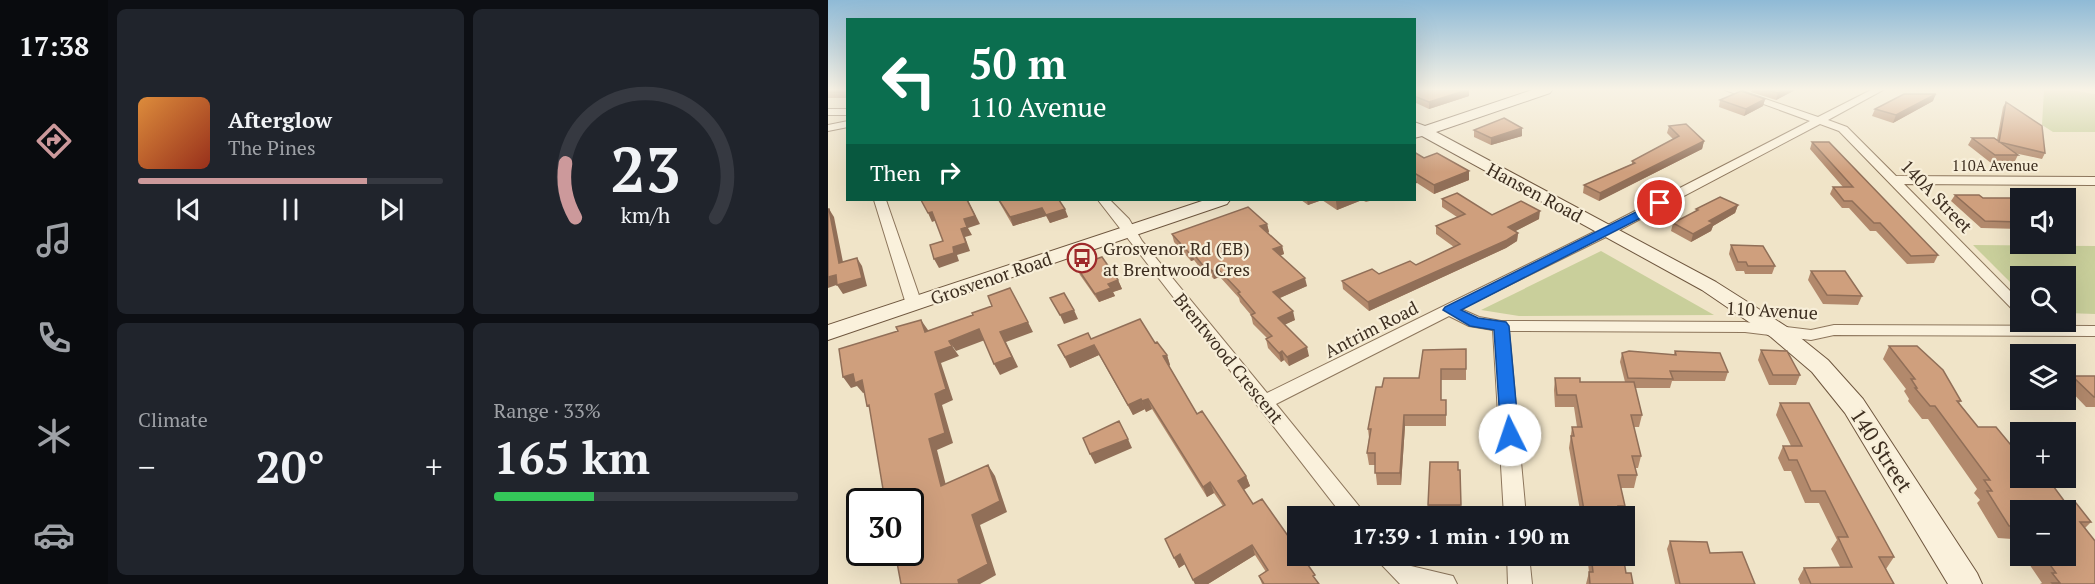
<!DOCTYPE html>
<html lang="en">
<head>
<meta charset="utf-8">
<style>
  body { margin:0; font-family:"PT Serif",serif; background:#20242c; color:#f1f3f6; height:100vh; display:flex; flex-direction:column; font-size:22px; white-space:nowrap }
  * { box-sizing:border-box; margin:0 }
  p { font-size:20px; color:#9ea1a6 }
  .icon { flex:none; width:33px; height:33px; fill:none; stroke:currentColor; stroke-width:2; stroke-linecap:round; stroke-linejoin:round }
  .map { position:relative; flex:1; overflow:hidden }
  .details { display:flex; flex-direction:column; gap:9px; padding:9px; background:#0d0f14; width:720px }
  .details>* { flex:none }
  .top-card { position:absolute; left:18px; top:18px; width:570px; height:183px; border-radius:0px; box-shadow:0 6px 24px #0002; background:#0b6e4f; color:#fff; overflow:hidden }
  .buttons { position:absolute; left:1182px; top:188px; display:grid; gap:12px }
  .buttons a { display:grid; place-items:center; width:66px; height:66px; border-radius:0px; background:#171b24; box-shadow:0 6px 24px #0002; font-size:30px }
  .speed { position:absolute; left:18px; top:488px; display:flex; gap:12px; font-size:30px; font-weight:700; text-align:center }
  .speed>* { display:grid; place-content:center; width:78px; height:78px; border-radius:50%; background:#171b24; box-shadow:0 6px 24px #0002; line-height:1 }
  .speed .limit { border:3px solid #111; border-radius:9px; background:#fff; color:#111 }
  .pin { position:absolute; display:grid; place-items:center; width:51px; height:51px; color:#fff; margin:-26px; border:3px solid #fff; border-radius:50%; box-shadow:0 2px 6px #0007 }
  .me { position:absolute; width:66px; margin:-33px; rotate:356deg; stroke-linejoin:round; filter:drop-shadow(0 0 4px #0008) }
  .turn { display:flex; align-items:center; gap:21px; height:126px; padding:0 24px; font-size:27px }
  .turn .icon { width:78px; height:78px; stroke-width:2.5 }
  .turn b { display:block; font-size:42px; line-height:51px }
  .then { display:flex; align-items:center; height:57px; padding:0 24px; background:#0003; gap:12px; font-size:22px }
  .big { font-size:45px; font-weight:700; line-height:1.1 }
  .details .card { flex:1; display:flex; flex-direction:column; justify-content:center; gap:9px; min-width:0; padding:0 21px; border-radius:9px; background:#20242c }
  .details .dial { align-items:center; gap:0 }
  .dial svg { height:156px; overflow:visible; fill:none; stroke:#363941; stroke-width:7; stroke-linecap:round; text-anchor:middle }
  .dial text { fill:#f1f3f6; stroke:none }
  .song { display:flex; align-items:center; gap:18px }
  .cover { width:72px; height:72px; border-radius:9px; background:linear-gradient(135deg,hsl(30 70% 55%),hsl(10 70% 35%)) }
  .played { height:6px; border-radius:3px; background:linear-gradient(90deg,#cc999b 75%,#363941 75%) }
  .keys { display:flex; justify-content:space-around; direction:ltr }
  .heat { display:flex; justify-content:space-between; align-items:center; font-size:33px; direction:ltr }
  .charge { height:9px; border-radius:4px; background:linear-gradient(90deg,#34c759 33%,#363941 0) }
  .details .tiles { flex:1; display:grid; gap:9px; grid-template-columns:repeat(2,1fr) }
  .trip { position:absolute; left:459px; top:506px; width:348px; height:60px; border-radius:0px; background:#171b24; box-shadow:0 6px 24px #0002; font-weight:700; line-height:60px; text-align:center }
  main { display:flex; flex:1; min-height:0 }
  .menu { display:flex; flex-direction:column; width:108px; justify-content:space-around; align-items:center; background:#090b0e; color:#9ea1a6 }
  .menu .icon { width:42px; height:42px }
  .menu .active { color:#cc999b }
  .menu b { font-size:27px; color:#f1f3f6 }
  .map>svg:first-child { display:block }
</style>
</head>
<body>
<main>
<nav class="menu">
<b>17:38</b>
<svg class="icon active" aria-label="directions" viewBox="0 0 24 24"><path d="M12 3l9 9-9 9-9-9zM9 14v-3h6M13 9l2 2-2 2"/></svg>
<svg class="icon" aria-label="music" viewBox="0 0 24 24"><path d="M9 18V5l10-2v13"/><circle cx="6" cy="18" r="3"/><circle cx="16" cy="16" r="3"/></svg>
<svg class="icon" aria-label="phone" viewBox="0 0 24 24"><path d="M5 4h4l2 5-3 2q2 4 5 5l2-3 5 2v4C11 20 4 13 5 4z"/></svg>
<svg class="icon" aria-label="climate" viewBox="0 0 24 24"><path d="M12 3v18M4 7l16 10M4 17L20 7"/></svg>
<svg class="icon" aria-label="car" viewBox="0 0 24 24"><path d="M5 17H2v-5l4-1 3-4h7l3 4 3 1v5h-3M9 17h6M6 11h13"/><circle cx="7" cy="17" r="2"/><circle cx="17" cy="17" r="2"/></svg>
</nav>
<section class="details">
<div class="tiles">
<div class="card">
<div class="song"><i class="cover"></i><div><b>Afterglow</b><p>The Pines</p></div></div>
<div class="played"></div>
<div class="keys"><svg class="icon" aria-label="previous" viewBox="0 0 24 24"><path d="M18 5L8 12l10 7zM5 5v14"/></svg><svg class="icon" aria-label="pause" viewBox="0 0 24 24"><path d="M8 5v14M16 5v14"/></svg><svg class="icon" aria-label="next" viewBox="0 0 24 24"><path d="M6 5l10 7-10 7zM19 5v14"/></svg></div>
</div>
<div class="card dial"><svg viewBox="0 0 100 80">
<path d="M14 69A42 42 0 1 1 86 69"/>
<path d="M14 69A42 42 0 0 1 9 41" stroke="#cc999b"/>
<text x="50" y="56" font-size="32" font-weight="700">23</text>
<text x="50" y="72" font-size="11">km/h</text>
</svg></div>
<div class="card"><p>Climate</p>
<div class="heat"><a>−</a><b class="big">20°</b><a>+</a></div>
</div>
<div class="card"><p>Range · 33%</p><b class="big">165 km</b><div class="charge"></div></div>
</div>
</section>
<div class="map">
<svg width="1267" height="584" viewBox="0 0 1267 584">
  <rect width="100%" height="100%" fill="#f0e4c8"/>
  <path fill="#c9cf9b" d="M1216,90H1242L1267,94V132H1225L1214,125Z
    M1145,245L1267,246V314L1238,313V276H1192V292Z
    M773,251L886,315L691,316L653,310Z"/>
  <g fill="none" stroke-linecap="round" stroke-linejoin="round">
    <g stroke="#8d765c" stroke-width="2">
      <path id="street" d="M897,90H911L990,117L1043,90H1055L1000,120L1019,127L1068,176L1267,177V185L1076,184L1192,301V314L1187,312L1011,131L992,124L784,234L633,309L651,317L673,321L917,322L983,330L1006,325L1267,326V336L1006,335L983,340L917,332L681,331L698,516H676L665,330L641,326L621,316L448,404L539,516H515L270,200H282L301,219L314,241L439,393L774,228L982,121Z
        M0,109H20V115H0Z
        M20,121V127L0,131V125Z
        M46,200H58L94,304L91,307L86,309L78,304Z
        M548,555H573L583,566L625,576L629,584H572L551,562Z
        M679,555H701L704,584H680Z"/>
    </g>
    <g stroke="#6f573f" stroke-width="2">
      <path id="secondary" d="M704,90H724L722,93L608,132L888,282L959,327L1000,360L1035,399L1149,573L1154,584H1120L1017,413L984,372L943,337L874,290L594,136L586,138V122L597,126Z
        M377,200H402L399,204L0,340V325Z"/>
    </g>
    <use href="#street" fill="#faf1dc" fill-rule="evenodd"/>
    <use href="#secondary" fill="#faf1dc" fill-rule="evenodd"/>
  </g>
  <path fill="#b2896c" d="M0,90H20V98H0Z
    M586,90H641V96L601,109L586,102Z
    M924,90H967L948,100L923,92Z
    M937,99L935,106L916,116L891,107L892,100Z
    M1105,101L1065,123L1044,116L1047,109Z
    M1178,102L1217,153L1214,159L1186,153L1190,155L1186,163H1163L1140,145L1144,138L1169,140L1175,107Z
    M841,126L876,141L874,149L771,201L755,193L756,185L804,164V161L845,139L839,133Z
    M694,128V136L663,145L646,137V130Z
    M984,142L1110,255L1106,263L1079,264L1048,231H1042L1021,208H1014L1002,194L1005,187H1015L982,149Z
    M586,152L596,158L641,171V180L606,194L589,183Z
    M1127,195L1192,203V229L1153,228L1123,201Z
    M614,199L664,215L711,219L687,231L690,233L689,241L678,248L541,311L515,289L514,281L551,274L588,265L626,247L608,234V226L629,217L614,207Z
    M170,200H231L240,217L222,223L218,216L185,226Z
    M473,200H545L538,202L534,200L509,210L494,200L480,205Z
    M910,205L907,213L885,226L883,231L863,242L843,231L845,223L868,212V209Z
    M439,224L441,232L440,233L454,246L456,254L452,255L479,286L452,298L467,320L457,324L481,356L461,366L456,360L453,362L440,348L438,339L439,338L425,324L423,315L412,302L411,298L392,277L386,279L383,276L379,277L366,260L363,261L346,242L344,234Z
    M903,245L947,266L944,274H917L916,271H908L901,254Z
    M248,266L290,280L294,289L285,292L287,296L271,302L252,275Z
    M983,271L1034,296L1030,305L995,304L980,280Z
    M263,339L327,343L339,355L342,365L341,366L369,414L418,476L422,486L416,490L425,504L491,584H434L431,576L438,572L427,555L380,584H367L357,564L351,568L337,539L395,506L386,493L379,497L324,409L318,412L317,409L305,415L271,355L242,368L230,345Z
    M1061,346L1133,401L1131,403L1150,427L1192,477L1237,502L1263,522L1257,528L1267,584H1212L1214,583L1195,555H1238L1192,510V552L1184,539L1170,538L1149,503L1152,500L1146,493L1149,489L1100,419H1094L1080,401L1081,399L1076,391L1078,389L1055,359Z
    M638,349V380H613V400H618V426H577L573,485H549L547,465H541L539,453L541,438L540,429L554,387L591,378Z
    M933,350L972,375L968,385H941L930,360Z
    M847,351L900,372L897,381H844L842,388H807L814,415L811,427H806L813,456L810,468H807L809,475L806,488H793L797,506L794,516H753L741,448L744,427H749L746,407H727L726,390L727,378L752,382H797L792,362L794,353L846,354Z
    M1244,376H1267V407H1258L1238,386Z
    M952,403L1066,557L1058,569L1066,584H972L970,579L976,568L1012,567L1003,549L1009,540L991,503H977L963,471H956L950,458L955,446H963L948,415Z
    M630,470H632L633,514H600V505Z
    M842,541L882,553L927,584H847L839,549Z
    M759,555H795L798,573L805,584H758L761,572Z"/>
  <path fill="#916f58" d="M639,90H641V96L601,109V102Z
    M956,90H967L948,100L950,93Z
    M1108,94L1105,101L1065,123L1068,115Z
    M937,99L935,106L916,116L918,109Z
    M694,128V136L663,145V138Z
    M876,141L874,149L771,201L772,193Z
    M641,171V180L606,194V185Z
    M586,174H588L589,183L586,184Z
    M140,200L152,224L140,228L144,235L137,237L142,251L129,255L131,261L111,268L106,259L133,229L136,219Z
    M479,200H494L480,205Z
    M510,200H534L509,210L508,201Z
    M910,205L907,213L885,226L883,231L863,242L865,234L881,221Z
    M214,208L218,216L185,226L182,217Z
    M1,209L6,217L17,272L11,263Z
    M237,209L240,217L222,223L218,215Z
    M712,211L711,219L680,235V227Z
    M104,212L109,220L104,222L100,213Z
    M439,224L441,232L434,235L432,226Z
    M690,233L689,241L678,248L541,311L540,302Z
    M454,246L456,254L447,258L445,249Z
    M364,252L366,260L363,261L361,253Z
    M29,258L34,266L39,286L15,294L9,285Z
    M381,267L383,276L379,277L377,268Z
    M390,269L392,277L386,279L384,271Z
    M8,275L14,283L0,288V277Z
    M477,278L479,286L447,300L445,292Z
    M290,280L294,289L285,292L287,296L271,302L267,294L280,284Z
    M246,310L250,319L236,324L232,315Z
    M465,311L467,320L452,327L450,318Z
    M93,320L100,330L104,343L97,332Z
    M200,322L205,332L178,342L190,367L172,375L166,364L172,332Z
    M151,329L157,340L128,351L121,341Z
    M266,345L271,355L242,368L237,357Z
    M124,346L131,356L113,363L125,400L114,405L125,443L109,450L121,497L113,486L101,439L107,394V352Z
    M479,347L481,356L461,366L459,357Z
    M454,351L456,360L453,362L451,353Z
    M339,355L342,365L339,367L335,356Z
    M25,374L34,380L42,391L35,393L29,386L23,388L15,377Z
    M313,399L317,409L305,415L300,405Z
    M320,399L324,409L318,412L314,401Z
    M576,415L577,426L573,485L572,473Z
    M300,439L304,448L267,464L262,454Z
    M160,465L167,476L179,512L152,525L168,575L152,584H131L130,580L144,515Z
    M418,476L422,486L413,491L410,481Z
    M382,482L386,493L379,497L375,487Z
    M424,545L427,555L380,584H367L365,580Z
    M352,554L357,564L351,568L346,558Z"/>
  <path fill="#cf9f7d" stroke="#916f58" stroke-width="1.5" d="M0,90H20V92H0Z
    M586,90H639L601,102L586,96Z
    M940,90H956L950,93Z
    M913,91L937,99L918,109L892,100Z
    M1076,94H1108L1068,115L1047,109Z
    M1178,102L1214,126L1217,153L1171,142Z
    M676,118L694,128L663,138L646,130Z
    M858,124L876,141L772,193L756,185L807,163L804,161L851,136L841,126Z
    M1144,138H1166L1190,155H1167Z
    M984,142H1001L1110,255L1083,256L1052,223H1046L1024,201H1016L1005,187H1025Z
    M586,152L596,158L609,153L641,171L606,185L588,174H586Z
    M629,193L664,215L693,201L712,211L680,227L690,233L679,240L540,302L514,281L544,269L551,274L582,261L588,265L632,244L608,226L637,214L614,199Z
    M1127,195H1151L1155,198H1187L1192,203V222L1157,221Z
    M892,197L910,205L881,221L885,223L865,234L845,223L870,210L868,209Z
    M93,200H139L147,216L136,219L139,227L133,229L138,243L125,247L126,253L106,259L102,245L115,241L104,212L100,213Z
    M171,200H231L237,209L218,215L214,208L182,217Z
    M420,207L439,224L432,226L454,246L445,249L477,278L445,292L465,311L450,318L479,347L459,357L454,351L451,353L438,339L444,336L423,315L427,313L410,293L412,292L390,269L384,271L381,267L377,268L364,252L361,253L344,234Z
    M0,209H1L11,263L29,258L34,278L9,285L8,275L0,277Z
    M903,245L935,246L947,266H920L918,262H910Z
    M274,257L290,280L280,284L283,288L267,294L248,266Z
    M983,271H1017L1034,296L999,295Z
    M182,288L200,322L172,332L184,357L166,364L151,329L121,341L124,346L107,352L118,389L107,394L117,433L101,439L113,486L160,465L172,501L144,515L160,564L130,580L131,584H73L67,552H82V524H83L82,522V501H69L67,498L61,501H57L41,405L39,406L34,380L27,383L25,374L15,377L11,349L70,331L68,327L93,320L97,332L145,315L144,313L164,306L160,296Z
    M236,293L246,310L232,315L222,298Z
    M312,319L327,343L329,342L339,355L335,356L369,414L374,411L418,476L410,481L425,504L434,499L470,550V555H473L487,575L485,576L491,584H436L431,576L440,570L424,545L365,580L352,554L346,558L337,539L397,505L382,482L375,487L320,399L314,401L313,399L300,405L266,345L237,357L230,345L260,333L263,339Z
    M1061,346H1089L1115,370L1133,401H1129L1150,427H1168L1192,456V477H1210L1212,479H1220L1237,502L1248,503L1263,522H1252L1267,541V584H1225L1224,583H1232L1224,573H1228L1215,555H1238V510H1192V526H1181L1159,491H1164L1156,480H1162L1107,406H1102L1087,388H1089L1083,379H1087Z
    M638,349V369H613V400H618V415H576L572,473H547V453H539L543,429H540L548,387H554L556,378H591L595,350Z
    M933,350L959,351L972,375H945Z
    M801,351L848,355L847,351L892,353L900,372L842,371L845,379L800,378L794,353Z
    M1244,376H1267V397H1266Z
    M727,378H752V382H806L814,415H803L813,456H804L809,475H790L797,506H790L792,516H757L743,436H746L744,427H754L748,395H729Z
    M952,403H981L1066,557H1051L1066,584H983L976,568L1024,567L1010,537H1020L997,491H983L969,460H961L955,446H974Z
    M291,421L300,439L262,454L255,438Z
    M602,462H630V470H632L633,505H600Z
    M842,541L879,542L882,553L914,552L927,584H852Z
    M763,555H795L798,573H803L805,584H762L761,572H765Z"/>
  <linearGradient id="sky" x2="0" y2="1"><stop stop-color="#8fbad6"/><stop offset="0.52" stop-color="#f8f3e6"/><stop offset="1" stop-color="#f8f3e6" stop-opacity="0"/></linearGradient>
  <rect width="1267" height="172" fill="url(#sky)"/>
  <path fill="#1a73e8" stroke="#114b97" stroke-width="1.5" d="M832,200L836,201V206L633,310L650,318L678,322L681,326L691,435L688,440L682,442L676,440L673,435L666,330L642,326L615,310L617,307Z"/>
  <defs>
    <g id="bus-ring" transform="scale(1.5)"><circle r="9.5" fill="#f7eed8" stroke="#9e2a2b" stroke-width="1.5"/><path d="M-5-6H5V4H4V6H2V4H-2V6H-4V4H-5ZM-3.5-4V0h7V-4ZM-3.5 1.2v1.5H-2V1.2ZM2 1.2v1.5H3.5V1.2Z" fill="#9e2a2b"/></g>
  </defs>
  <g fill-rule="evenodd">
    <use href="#bus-ring" x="254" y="258"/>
  </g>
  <g text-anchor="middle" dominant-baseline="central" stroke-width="4.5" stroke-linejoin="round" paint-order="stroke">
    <g font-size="15" fill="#3d2e20" stroke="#f7eed8">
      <text x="1167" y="165">110A Avenue</text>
    </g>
    <g font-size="18" fill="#3d2e20" stroke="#f7eed8">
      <text transform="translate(707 192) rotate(28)">Hansen Road</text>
      <text transform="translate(1109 196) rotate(46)">140A Street</text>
      <text transform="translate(163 278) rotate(-19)">Grosvenor Road</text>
      <text transform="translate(944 310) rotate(3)">110 Avenue</text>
      <text transform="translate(543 329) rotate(-27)">Antrim Road</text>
      <text transform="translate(401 358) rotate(51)">Brentwood Crescent</text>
    </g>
    <g font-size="18" fill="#3d2e20" stroke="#f7eed8" text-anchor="start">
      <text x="275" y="248">Grosvenor Rd (EB)<tspan x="275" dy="21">at Brentwood Cres</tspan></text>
    </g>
    <g font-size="21" fill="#3d2e20" stroke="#f7eed8">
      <text transform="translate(1054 450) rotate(57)">140 Street</text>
    </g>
  </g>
</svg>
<div class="buttons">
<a><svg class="icon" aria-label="sound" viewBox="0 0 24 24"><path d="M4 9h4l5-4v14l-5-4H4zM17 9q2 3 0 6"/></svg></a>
<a><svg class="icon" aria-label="search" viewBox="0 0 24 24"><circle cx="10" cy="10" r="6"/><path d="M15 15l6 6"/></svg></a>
<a><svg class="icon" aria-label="layers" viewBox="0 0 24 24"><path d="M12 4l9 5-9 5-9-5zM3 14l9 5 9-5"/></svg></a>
<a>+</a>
<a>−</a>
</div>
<div class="speed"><div class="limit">30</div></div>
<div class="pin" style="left:832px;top:203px;background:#d93025"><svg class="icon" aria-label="arrive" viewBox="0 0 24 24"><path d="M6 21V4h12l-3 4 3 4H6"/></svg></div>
<svg class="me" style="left:682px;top:435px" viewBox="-20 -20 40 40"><circle r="19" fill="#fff"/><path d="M0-13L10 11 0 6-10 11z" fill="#1a73e8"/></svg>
<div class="trip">17:39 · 1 min · 190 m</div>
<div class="top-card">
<div class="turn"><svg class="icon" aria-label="left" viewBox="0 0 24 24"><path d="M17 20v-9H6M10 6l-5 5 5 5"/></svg><div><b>50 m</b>110 Avenue</div></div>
<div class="then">Then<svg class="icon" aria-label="right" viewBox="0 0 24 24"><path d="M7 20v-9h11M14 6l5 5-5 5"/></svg></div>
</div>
</div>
</main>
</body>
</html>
